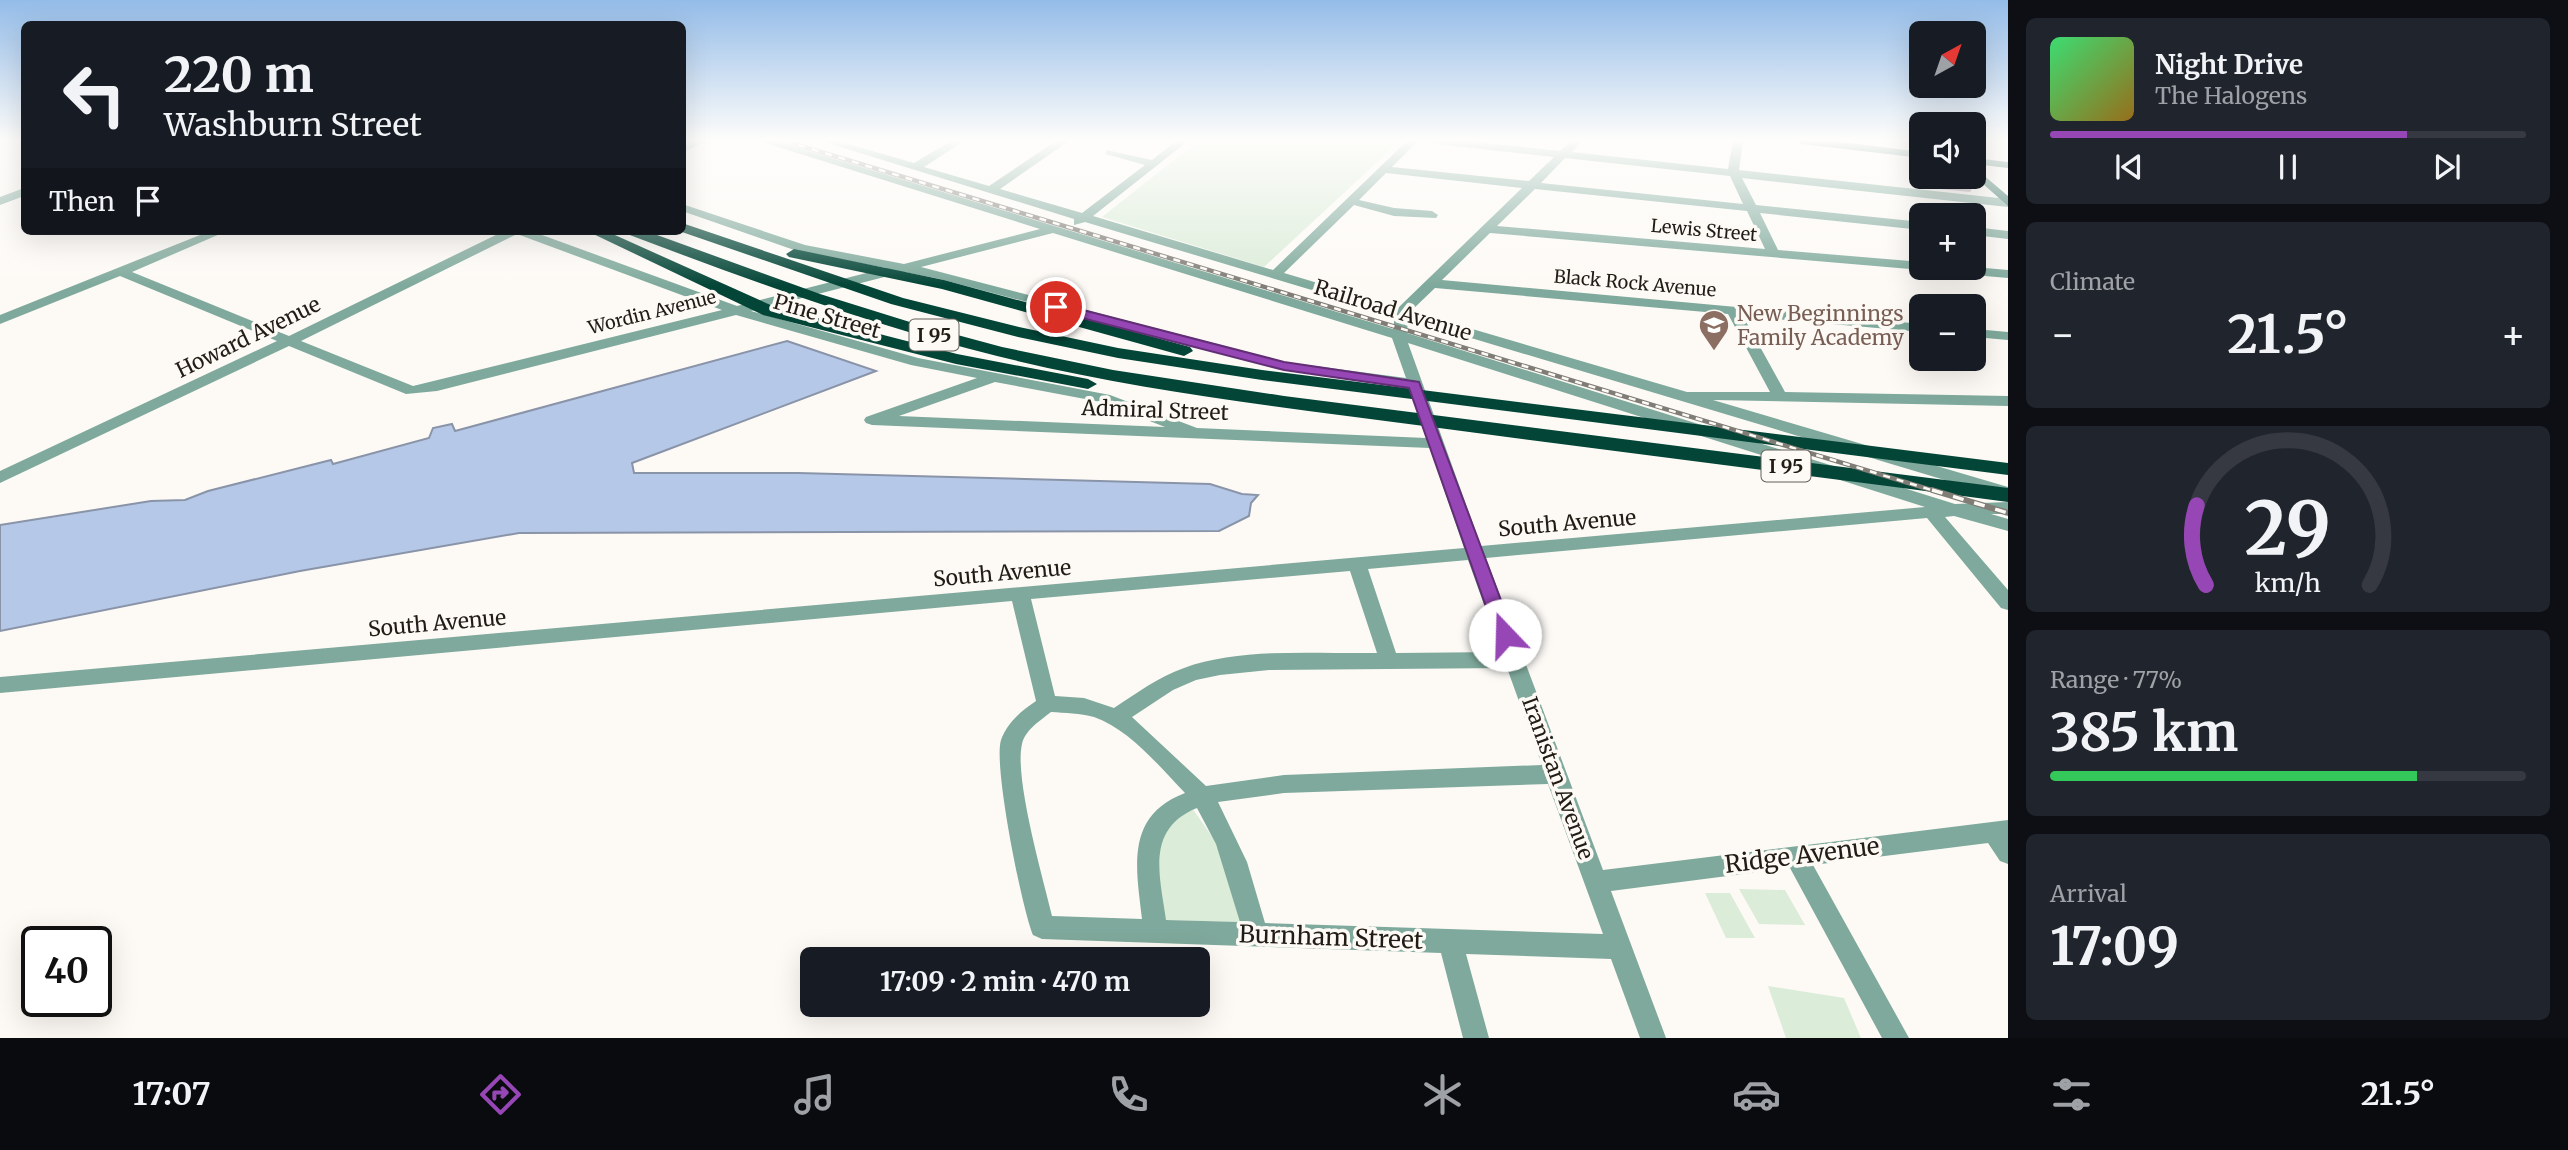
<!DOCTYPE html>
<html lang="en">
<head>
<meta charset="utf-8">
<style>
  body { margin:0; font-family:Merriweather,serif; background:#20242c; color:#f1f3f6; height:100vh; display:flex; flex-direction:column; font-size:26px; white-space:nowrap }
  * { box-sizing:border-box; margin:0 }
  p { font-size:23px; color:#9ea1a6 }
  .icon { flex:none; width:38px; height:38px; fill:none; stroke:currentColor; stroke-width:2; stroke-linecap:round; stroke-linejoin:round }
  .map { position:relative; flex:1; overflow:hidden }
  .details { display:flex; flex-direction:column; gap:18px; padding:18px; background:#0d0f14; width:560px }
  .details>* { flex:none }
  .guide { position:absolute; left:21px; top:21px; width:665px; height:214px; border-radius:10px; box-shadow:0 7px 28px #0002; background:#171b24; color:#f1f3f6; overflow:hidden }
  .needle { width:46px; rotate:40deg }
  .fabs { position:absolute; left:1909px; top:21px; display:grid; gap:14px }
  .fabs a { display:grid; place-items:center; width:77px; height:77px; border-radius:10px; background:#171b24; box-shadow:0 7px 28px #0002; font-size:35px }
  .speed { position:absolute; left:21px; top:926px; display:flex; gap:14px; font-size:35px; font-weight:700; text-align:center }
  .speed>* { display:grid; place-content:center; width:91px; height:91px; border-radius:50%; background:#171b24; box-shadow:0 7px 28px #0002; line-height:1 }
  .speed .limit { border:4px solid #111; border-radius:10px; background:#fff; color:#111 }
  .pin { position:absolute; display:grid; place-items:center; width:60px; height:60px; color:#fff; margin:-30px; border:4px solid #fff; border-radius:50%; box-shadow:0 2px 7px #0007 }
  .me { position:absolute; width:77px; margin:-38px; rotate:339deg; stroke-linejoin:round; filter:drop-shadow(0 0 5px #0008) }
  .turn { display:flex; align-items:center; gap:24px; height:147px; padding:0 28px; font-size:32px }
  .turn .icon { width:91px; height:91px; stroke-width:2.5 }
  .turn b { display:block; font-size:49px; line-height:60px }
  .then { display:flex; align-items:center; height:66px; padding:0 28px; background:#0003; gap:14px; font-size:26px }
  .big { font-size:52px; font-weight:700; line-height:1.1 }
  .details .tile { flex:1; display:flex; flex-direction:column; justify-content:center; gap:10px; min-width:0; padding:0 24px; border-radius:10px; background:#20242c }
  .details .dial { align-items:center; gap:0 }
  .dial svg { height:182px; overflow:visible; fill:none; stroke:#363941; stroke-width:7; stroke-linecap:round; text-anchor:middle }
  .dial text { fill:#f1f3f6; stroke:none }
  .song { display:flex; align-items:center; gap:21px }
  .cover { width:84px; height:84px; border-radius:10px; background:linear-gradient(135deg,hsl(140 70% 55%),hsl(40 70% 35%)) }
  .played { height:7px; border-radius:4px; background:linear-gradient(90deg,#9646b5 75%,#363941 75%) }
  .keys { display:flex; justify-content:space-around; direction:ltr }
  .heat { display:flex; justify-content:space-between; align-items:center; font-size:38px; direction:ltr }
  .charge { height:10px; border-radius:5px; background:linear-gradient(90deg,#34c759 77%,#363941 0) }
  .trip { position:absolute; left:800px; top:947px; width:410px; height:70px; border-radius:10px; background:#171b24; box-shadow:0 7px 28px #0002; font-weight:700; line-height:70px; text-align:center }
  .dock { display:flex; height:112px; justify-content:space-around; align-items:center; background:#090b0e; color:#9ea1a6 }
  .dock .icon { width:49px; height:49px }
  .dock .selected { color:#9646b5 }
  .dock b { font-size:32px; color:#f1f3f6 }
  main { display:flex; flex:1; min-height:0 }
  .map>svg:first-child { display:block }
</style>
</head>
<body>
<main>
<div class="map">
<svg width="2008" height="1038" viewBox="0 0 2008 1038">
  <rect width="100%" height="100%" fill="#fdfaf6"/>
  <path fill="#dbecd9" d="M1198,141H1397L1399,142L1264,267L1102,217Z
    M1192,808L1216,842L1241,921L1239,922L1164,920L1155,841L1158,833Z
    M1739,889L1785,890L1805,925L1759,924Z
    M1705,893H1730L1755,938H1726Z
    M1768,986L1844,998L1861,1038H1786Z"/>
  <path fill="#b6c8e7" stroke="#8994a8" stroke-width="2" d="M787,341L876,371L632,463L634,473H798L1210,484L1242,494L1258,495L1251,503L1249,516L1219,531L519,533L300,571L0,631V525L151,501L185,500L208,491L331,460L333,464L429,438L433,428L452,424L455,431Z"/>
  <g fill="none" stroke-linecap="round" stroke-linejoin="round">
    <path fill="#7fa99c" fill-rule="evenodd" d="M692,141H706L682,153V146Z
      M759,141H776L1393,329L1395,315L1085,222L1074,225V219L821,141H838L914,163L951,141H964L924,167L989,186L1056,141H1069L1000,189L1082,213L1145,165L1106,154V150L1152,160L1176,141H1188L1093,216L1273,270L1407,141H1418L1392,167L1529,181L1554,157L1435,144L1430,141H1467L1560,151L1571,141H1582L1572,152L1728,169L1733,141H1743L1739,170L2008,199V207L1742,178L1756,205L1922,222V230L1760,213L1778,250L1922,262V268H1927L1922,270L1490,233L1442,280L1922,324V332L1743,316L1785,392L2008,396V406L1713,400L2008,487V499L1408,319L1407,333L1955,504L2008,502V514H1991L2008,519V531L1954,516L1945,517L2008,590V610L2001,608L1927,518L1486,558L1603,870L2008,820V864L2000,861L1988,843L1813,865L1909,1038H1882L1790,868L1611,891L1666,1038H1640L1611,959L1466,954L1489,1038H1463L1441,953L1042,939L1033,935C1022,909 993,765 1001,740C1007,723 1021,711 1036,701L1012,601L0,693V677L1464,548L1430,448L872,425L866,423L864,420L866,417L977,378L911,365L736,315L437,391L406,394L289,346L0,483V471L277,341L120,276L0,324V315L210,231H227L132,272L289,336L504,231H531L737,306L886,268L797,251L682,211V204L805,245L904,264L1040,229ZM1565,158L1730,176L1743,204L1541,183ZM1386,173L1522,188L1399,307L1284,273L1354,205L1394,216L1436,218L1438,215L1432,211L1394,208L1359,200ZM1535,189L1747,211L1765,249L1497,226ZM1053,233L1392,338L1406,378L1285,362L921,267ZM517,234L722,310L413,386L301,341ZM904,272L940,279L1284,370L1409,388L1426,438L1197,428L1110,395L918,358L751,311ZM1435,288L1728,314L1770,392H1687L1411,311ZM1408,343L1925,507L1481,546ZM995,382L1101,402L1165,427L899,416ZM1468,560L1501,652L1396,653L1368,569ZM1350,571L1377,653C1317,654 1240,647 1184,668C1158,677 1137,693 1114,708L1084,698L1055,696L1031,599ZM1507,668L1542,765L1284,775L1206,786L1132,717L1173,690L1196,680L1220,675L1269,670ZM1051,712C1065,713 1080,713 1094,717C1129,729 1160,767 1185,793C1125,816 1136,867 1142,919L1052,916C1043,878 1014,778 1022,744C1025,730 1041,720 1051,712ZM1548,784L1603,934L1265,923L1247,862L1218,802L1284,793ZM1197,808L1216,844L1240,922L1166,920C1160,876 1145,829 1197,808Z
      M24,188V196L0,205V197Z
      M1974,227L2008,231V239L1974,235Z
      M1974,267L2008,270V278L1939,272L1932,268Z
      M1974,329L2008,332V340L1974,337Z"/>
    <path fill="#1b6151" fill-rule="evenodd" d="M1797,141H1832L1922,152V158L1802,144Z
      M1974,158L2008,162V168L1974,164Z
      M1974,167L2008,196V206L1974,176Z"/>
    <path fill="#034537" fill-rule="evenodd" d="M682,223L903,298L1019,327L1118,348L1262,370L2008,463V475L1262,380L1118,358L1018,337L891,304L679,231H682Z
      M587,231H606L775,307L957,354L1088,379L1097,384L1088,389L956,364L763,315Z
      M625,231H646L820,294L913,323L1002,347L1113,370L1284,396L2008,488V502C1813,476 1619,452 1424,426C1281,407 1137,391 997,356C870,325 749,280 627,234Z
      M794,249L944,280L1190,347L1193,351L1184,356L942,289L789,257L786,254Z"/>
    <g stroke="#807c76" stroke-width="4.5">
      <path id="rail-far1" d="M785,141L1938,492"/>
    </g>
    <g stroke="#807c76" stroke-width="6">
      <path id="rail" d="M1932,490L2008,513"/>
    </g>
    <use href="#rail-far1" stroke="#fdfaf6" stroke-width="2.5" stroke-dasharray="7" stroke-linecap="butt"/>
    <use href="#rail" stroke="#fdfaf6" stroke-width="3.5" stroke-dasharray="11" stroke-linecap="butt"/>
  </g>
  <path fill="#b4a0ae" d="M1974,169L1980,176L1970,192L1931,188L1923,177H1974Z"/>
  <path fill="#d1baca" stroke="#92828d" stroke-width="2" d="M1974,169L1980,176L1974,175Z"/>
  <linearGradient id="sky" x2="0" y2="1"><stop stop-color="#94bce8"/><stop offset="0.49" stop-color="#fefdfb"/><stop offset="1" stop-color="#fefdfb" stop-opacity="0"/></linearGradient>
  <rect width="2008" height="286" fill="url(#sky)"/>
  <path fill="#9646b5" stroke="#622e76" stroke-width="2" d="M1056,303L1284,362L1419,382L1514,635L1511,640H1499L1496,635L1409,388L1284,370L1051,310V304Z"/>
  <defs>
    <g id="school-pin" transform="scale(1.575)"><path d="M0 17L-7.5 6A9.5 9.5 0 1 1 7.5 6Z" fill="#8d6e63" stroke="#fdfaf6"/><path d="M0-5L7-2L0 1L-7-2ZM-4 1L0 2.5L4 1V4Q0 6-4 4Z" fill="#fff"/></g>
  </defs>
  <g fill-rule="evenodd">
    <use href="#school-pin" x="1714" y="325"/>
  </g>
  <g text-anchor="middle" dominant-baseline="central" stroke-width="7" stroke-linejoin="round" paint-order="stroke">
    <g font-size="18" fill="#211c14" stroke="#fdfaf6">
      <text transform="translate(1704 230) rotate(5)">Lewis Street</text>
      <text transform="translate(1635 283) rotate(5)">Black Rock Avenue</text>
      <text transform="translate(652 312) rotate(-14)">Wordin Avenue</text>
    </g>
    <g fill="#fdfaf6" stroke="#635f58" stroke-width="2">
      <rect x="909.5" y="319.5" width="49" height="31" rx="5"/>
      <rect x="1761.5" y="450.5" width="49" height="31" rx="5"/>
    </g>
    <g font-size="19" font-weight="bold" fill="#211c14">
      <text x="934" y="335">I 95</text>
      <text x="1786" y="466">I 95</text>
    </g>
    <g font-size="21" fill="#211c14" stroke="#fdfaf6">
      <text transform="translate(1393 310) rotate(17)">Railroad Avenue</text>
      <text transform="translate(827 316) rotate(16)">Pine Street</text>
      <text transform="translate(248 337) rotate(-26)">Howard Avenue</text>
      <text transform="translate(1155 410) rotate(2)">Admiral Street</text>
      <text transform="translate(1567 523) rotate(-5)">South Avenue</text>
      <text transform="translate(1002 573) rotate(-5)">South Avenue</text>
      <text transform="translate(437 623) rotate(-5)">South Avenue</text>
      <text transform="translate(1558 778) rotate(70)">Iranistan Avenue</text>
    </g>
    <g font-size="21" fill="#785e54" stroke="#fdfaf6" text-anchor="start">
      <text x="1737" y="313">New Beginnings<tspan x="1737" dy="24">Family Academy</tspan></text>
    </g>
    <g font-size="24" fill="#211c14" stroke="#fdfaf6">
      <text transform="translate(1802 855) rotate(-7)">Ridge Avenue</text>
      <text transform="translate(1331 937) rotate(2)">Burnham Street</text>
    </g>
  </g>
</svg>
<div class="fabs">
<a><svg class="needle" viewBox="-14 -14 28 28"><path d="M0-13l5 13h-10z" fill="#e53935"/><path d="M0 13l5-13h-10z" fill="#9ea1a6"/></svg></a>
<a><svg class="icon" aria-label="sound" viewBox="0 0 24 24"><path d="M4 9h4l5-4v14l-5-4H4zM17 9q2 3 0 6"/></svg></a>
<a>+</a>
<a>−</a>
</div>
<div class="speed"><div class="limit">40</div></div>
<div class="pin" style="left:1056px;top:307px;background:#d93025"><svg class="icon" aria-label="arrive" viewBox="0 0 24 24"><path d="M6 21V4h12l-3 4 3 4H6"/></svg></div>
<svg class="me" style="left:1505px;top:635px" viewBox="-20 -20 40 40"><circle r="19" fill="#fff"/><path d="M0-13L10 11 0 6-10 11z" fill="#9646b5"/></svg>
<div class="trip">17:09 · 2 min · 470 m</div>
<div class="guide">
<div class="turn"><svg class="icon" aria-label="left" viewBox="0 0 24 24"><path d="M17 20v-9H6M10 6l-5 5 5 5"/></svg><div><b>220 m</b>Washburn Street</div></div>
<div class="then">Then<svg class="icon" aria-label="arrive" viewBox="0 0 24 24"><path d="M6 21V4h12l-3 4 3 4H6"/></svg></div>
</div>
</div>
<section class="details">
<div class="tile">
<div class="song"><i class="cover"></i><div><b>Night Drive</b><p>The Halogens</p></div></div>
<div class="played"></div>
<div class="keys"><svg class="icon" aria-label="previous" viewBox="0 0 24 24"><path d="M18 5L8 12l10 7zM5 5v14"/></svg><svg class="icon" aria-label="pause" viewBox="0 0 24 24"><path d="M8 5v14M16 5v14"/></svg><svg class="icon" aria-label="next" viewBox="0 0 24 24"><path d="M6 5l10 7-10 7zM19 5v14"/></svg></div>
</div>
<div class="tile"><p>Climate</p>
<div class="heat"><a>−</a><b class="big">21.5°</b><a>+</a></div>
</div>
<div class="tile dial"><svg viewBox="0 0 100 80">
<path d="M14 69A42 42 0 1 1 86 69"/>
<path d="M14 69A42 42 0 0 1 10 34" stroke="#9646b5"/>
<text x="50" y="56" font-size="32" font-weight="700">29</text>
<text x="50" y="72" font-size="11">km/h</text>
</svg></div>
<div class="tile"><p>Range · 77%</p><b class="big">385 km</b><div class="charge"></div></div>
<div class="tile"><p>Arrival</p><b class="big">17:09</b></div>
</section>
</main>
<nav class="dock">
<b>17:07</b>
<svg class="icon selected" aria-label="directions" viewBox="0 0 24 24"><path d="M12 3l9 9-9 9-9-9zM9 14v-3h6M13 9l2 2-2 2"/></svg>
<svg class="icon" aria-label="music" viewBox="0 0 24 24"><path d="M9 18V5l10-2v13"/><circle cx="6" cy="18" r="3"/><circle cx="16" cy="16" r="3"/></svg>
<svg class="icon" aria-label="phone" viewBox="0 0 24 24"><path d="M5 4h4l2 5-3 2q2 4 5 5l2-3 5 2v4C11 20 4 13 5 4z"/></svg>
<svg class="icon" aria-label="climate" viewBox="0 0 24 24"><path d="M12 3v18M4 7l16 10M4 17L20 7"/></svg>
<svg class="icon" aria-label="car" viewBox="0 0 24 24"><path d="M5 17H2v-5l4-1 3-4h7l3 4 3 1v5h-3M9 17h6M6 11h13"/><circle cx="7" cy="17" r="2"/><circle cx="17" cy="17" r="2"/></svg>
<svg class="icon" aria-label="filters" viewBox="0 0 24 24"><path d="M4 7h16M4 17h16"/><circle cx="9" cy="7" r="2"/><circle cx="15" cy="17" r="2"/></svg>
<b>21.5°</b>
</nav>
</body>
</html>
